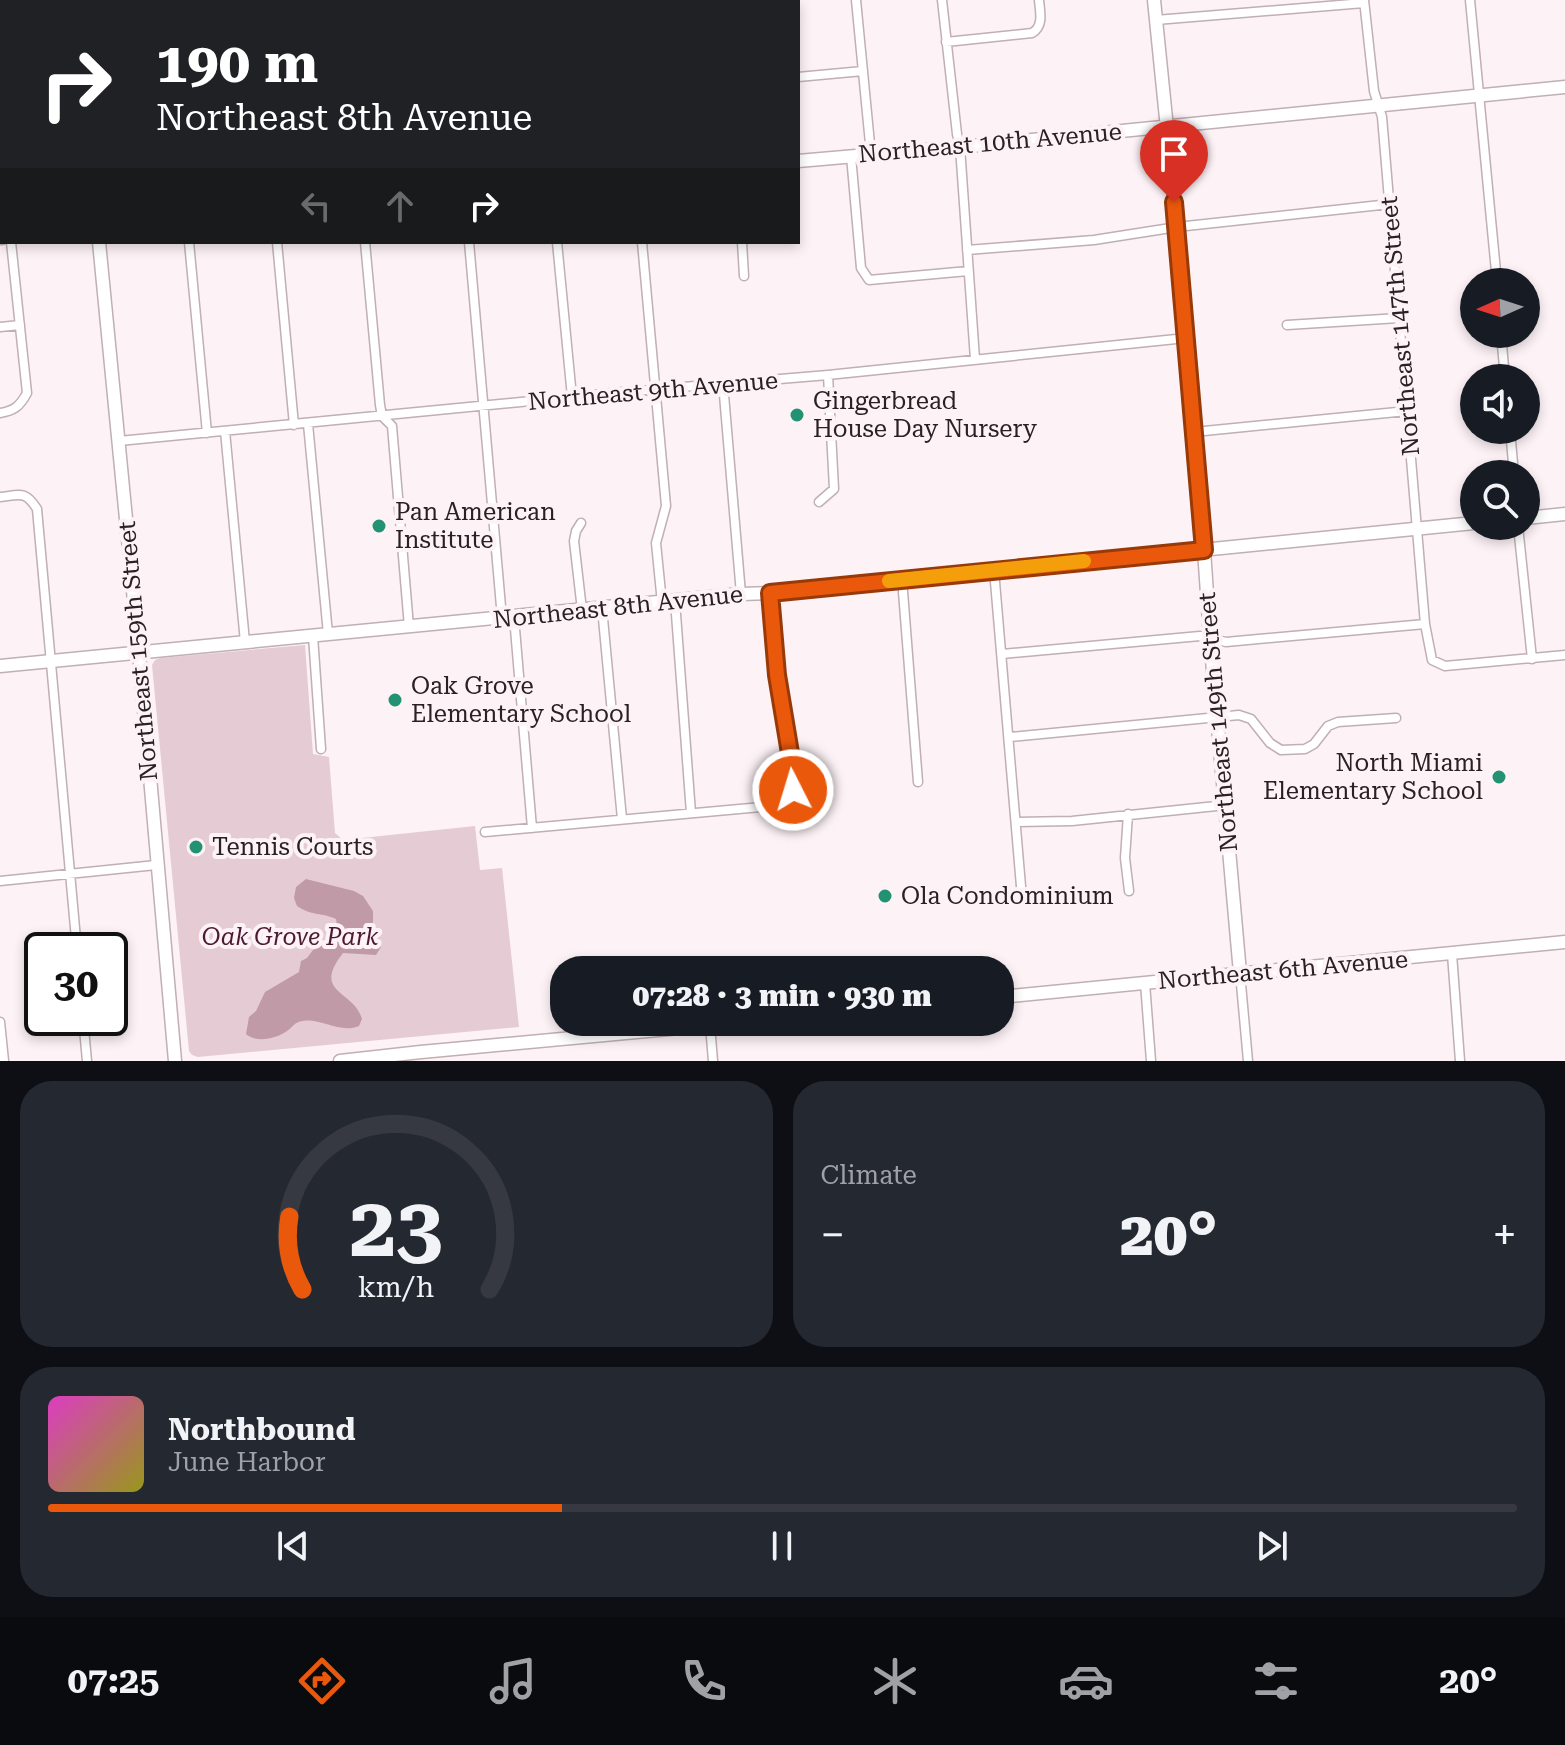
<!DOCTYPE html>
<html lang="en">
<head>
<meta charset="utf-8">
<style>
  body { margin:0; font-family:"Roboto Serif",serif; background:#242831; color:#f1f3f6; height:100vh; display:flex; flex-direction:column; font-size:30px; white-space:nowrap }
  * { box-sizing:border-box; margin:0 }
  p { font-size:26px; color:#9ea1a6 }
  .icon { flex:none; width:44px; height:44px; fill:none; stroke:currentColor; stroke-width:2; stroke-linecap:round; stroke-linejoin:round }
  .map { position:relative; height:1061px; overflow:hidden }
  .sheet { display:flex; flex-direction:column; gap:20px; padding:20px; background:#0d0f14; flex:1 }
  .sheet>* { flex:none }
  .top-card { position:absolute; left:0px; top:0px; width:800px; height:244px; box-shadow:0 4px 12px #0003; background:#202124; color:#fff; overflow:hidden }
  .needle { width:52px; rotate:267deg }
  .tools { position:absolute; left:1460px; top:268px; display:grid; gap:16px }
  .tools a { display:grid; place-items:center; width:80px; height:80px; border-radius:50%; background:#171b24; box-shadow:0 4px 12px #0003; font-size:40px }
  .speed { position:absolute; left:24px; top:932px; display:flex; gap:16px; font-size:40px; font-weight:700; text-align:center }
  .speed>* { display:grid; place-content:center; width:104px; height:104px; border-radius:50%; background:#171b24; box-shadow:0 4px 12px #0003; line-height:1 }
  .speed .limit { border:4px solid #111; border-radius:12px; background:#fff; color:#111 }
  .pin { position:absolute; display:grid; place-items:center; width:68px; height:68px; color:#fff; margin:-82px -34px; border-radius:50% 50% 50% 0; rotate:-45deg; box-shadow:0 0 8px #0007 }
  .pin .icon { rotate:45deg }
  .me { position:absolute; width:88px; margin:-44px; rotate:355deg; stroke-linejoin:round; filter:drop-shadow(0 0 6px #0008) }
  .turn { display:flex; align-items:center; gap:28px; height:168px; padding:0 24px; font-size:36px }
  .turn .icon { width:104px; height:104px; stroke-width:2.5 }
  .turn b { display:block; font-size:56px; line-height:68px }
  .lanes { display:flex; align-items:center; height:76px; padding:0 24px; background:#0003; justify-content:center; gap:40px; direction:ltr }
  .lanes .off { opacity:.35 }
  .big { font-size:60px; font-weight:800; line-height:1.1 }
  .sheet .widget { flex:1; display:flex; flex-direction:column; justify-content:center; gap:12px; min-width:0; padding:0 28px; border-radius:32px; background:#242831 }
  .sheet .dial { align-items:center; gap:0 }
  .dial svg { height:208px; overflow:visible; fill:none; stroke:#363941; stroke-width:7; stroke-linecap:round; text-anchor:middle }
  .dial text { fill:#f1f3f6; stroke:none }
  .song { display:flex; align-items:center; gap:24px }
  .cover { width:96px; height:96px; border-radius:12px; background:linear-gradient(135deg,hsl(310 70% 55%),hsl(60 70% 35%)) }
  .played { height:8px; border-radius:4px; background:linear-gradient(90deg,#ea580c 35%,#363941 35%) }
  .keys { display:flex; justify-content:space-around; direction:ltr }
  .heat { display:flex; justify-content:space-between; align-items:center; font-size:44px; direction:ltr }
  .sheet .tiles { flex:1; display:grid; gap:20px; grid-template-columns:1fr 1fr }
  .widget:last-child { grid-column:span 2 }
  .trip { position:absolute; left:550px; top:956px; width:464px; height:80px; border-radius:32px; background:#171b24; box-shadow:0 4px 12px #0003; font-weight:800; line-height:80px; text-align:center }
  .tab-bar { display:flex; height:128px; justify-content:space-around; align-items:center; background:#090b0e; color:#9ea1a6 }
  .tab-bar .icon { width:56px; height:56px }
  .tab-bar .current { color:#ea580c }
  .tab-bar b { font-size:36px; color:#f1f3f6 }
  .map>svg:first-child { display:block }
</style>
</head>
<body>
<div class="map">
<svg width="1565" height="1061" viewBox="0 0 1565 1061">
  <rect width="100%" height="100%" fill="#fdf2f6"/>
  <path fill="#e5cbd4" d="M305,645L313,754L329,757L335,833L343,840L475,826L480,870L502,868L519,1027L198,1057L192,1055L189,1051L152,665L155,660L160,658Z"/>
  <path fill="#c09aa7" d="M306,879L354,891L363,896L373,911V932L381,942V947L376,955L343,953C311,994 354,990 362,1019L359,1026C340,1034 321,1018 303,1021C294,1022 293,1027 287,1031C276,1039 256,1043 246,1034L249,1017L256,1011L265,992L299,972L301,961L307,958L313,950L330,942C333,935 338,927 336,919C321,912 314,917 297,906L294,898L296,887Z"/>
  <g fill="none" stroke-linecap="round" stroke-linejoin="round">
    <g stroke="#c0afb4" stroke-width="11">
      <path id="street" d="M162,0V2
        M248,0L249,2
        M335,0L336,2
        M424,0V2
        M510,0V2
        M597,0V2
        M684,0V2
        M770,0V2
        M856,0L871,154
        M942,0L957,134L960,147L975,359
        M1364,0L1374,91L1382,117L1425,624L1432,660L1445,666L1565,655
        M1470,0L1497,282
        M1156,20L1364,3
        M0,24H2
        M946,42L1032,33C1044,26 1040,12 1039,0
        M798,77L863,71
        M0,126L2,147
        M851,156L861,268L869,280L968,271
        M189,242L207,433
        M277,242L294,425
        M365,242L380,405L382,416L392,426L409,627
        M469,242L502,618
        M557,242L572,397
        M642,242L666,506L656,543L662,603
        M742,242L744,276
        M967,250L1094,240L1177,227L1390,204
        M1287,325L1399,318
        M0,327L20,325
        M1501,334L1505,378
        M723,383L741,594
        M0,413C14,411 20,406 27,393L11,242
        M308,424L328,634
        M1510,430L1514,474
        M225,431L245,642
        M1194,432L1407,411
        M119,441L623,392L828,375L1186,338
        M0,497C20,495 25,490 37,509L77,950
        M819,502L834,489L828,375
        M581,523L576,531L574,541L582,610
        M1518,526L1532,659
        M994,570L1022,898
        M902,579L918,782
        M675,601L691,813
        M602,608L622,819
        M514,617L532,828
        M313,636L321,749
        M1002,654L1200,636L1226,642L1425,624
        M1010,737L1239,715L1251,719L1270,743L1281,750L1305,749L1314,744L1328,726L1338,722L1396,718
        M1128,814L1125,858L1129,891
        M1016,822L1072,821L1226,805
        M485,832L772,806L784,803L793,790L790,753L777,675L770,593
        M0,881L156,865
        M1452,954L1460,1061
        M1240,973L1248,1061
        M1145,983L1151,1061
        M83,1018L87,1061
        M0,1022L4,1061
        M710,1025L713,1061"/>
    </g>
    <g stroke="#c0afb4" stroke-width="15">
      <path id="secondary" d="M74,0V2
        M1154,0L1177,227L1204,550L1210,637L1240,973
        M798,161L960,147L1565,87
        M0,238H2
        M99,242L139,652L175,1061
        M1526,518L1565,514
        M0,666L741,594L770,593L1474,523
        M1000,997L1565,942
        M340,1061L421,1052L744,1022"/>
    </g>
    <use href="#street" stroke="#fff" stroke-width="8"/>
    <use href="#secondary" stroke="#fff" stroke-width="12"/>
  </g>
  <g fill="none" stroke-linecap="round" stroke-linejoin="round">
    <g stroke="#983908" stroke-width="20">
      <path id="route" d="M793,790L790,753L777,675L770,593L1204,550L1174,202"/>
    </g>
    <use href="#route" stroke="#ea580c" stroke-width="14"/>
    <path stroke="#f59e0b" stroke-width="14" d="M889,581L1084,561"/>
  </g>
  <g fill="#239273" stroke="#fdf2f6" stroke-width="3">
    <circle cx="797" cy="415" r="8"/>
    <circle cx="379" cy="526" r="8"/>
    <circle cx="395" cy="700" r="8"/>
    <circle cx="1499" cy="777" r="8"/>
    <circle cx="196" cy="847" r="8"/>
    <circle cx="885" cy="896" r="8"/>
  </g>
  <g text-anchor="middle" dominant-baseline="central" stroke-width="8" stroke-linejoin="round" paint-order="stroke">
    <g font-size="24" fill="#292224" stroke="#fdf2f6">
      <text transform="translate(990 143) rotate(-5)">Northeast 10th Avenue</text>
      <text transform="translate(1400 326) rotate(-95)">Northeast 147th Street</text>
      <text transform="translate(653 391) rotate(-5)">Northeast 9th Avenue</text>
      <text transform="translate(618 607) rotate(-6)">Northeast 8th Avenue</text>
      <text transform="translate(138 651) rotate(-95)">Northeast 159th Street</text>
      <text transform="translate(1218 722) rotate(-95)">Northeast 149th Street</text>
      <text transform="translate(1283 970) rotate(-5)">Northeast 6th Avenue</text>
    </g>
    <g font-size="24" fill="#292224" stroke="#fdf2f6" text-anchor="start">
      <text x="813" y="401">Gingerbread<tspan x="813" dy="28">House Day Nursery</tspan></text>
      <text x="395" y="512">Pan American<tspan x="395" dy="28">Institute</tspan></text>
      <text x="411" y="686">Oak Grove<tspan x="411" dy="28">Elementary School</tspan></text>
      <text x="1483" y="763" text-anchor="end">North Miami<tspan x="1483" dy="28">Elementary School</tspan></text>
      <text x="212" y="847">Tennis Courts</text>
      <text x="901" y="896">Ola Condominium</text>
    </g>
    <g font-size="24" font-style="italic" fill="#4c1a30" stroke="#fdf2f6">
      <text x="290" y="937">Oak Grove Park</text>
    </g>
  </g>
</svg>
<div class="tools">
<a><svg class="needle" viewBox="-14 -14 28 28"><path d="M0-13l5 13h-10z" fill="#e53935"/><path d="M0 13l5-13h-10z" fill="#9ea1a6"/></svg></a>
<a><svg class="icon" aria-label="sound" viewBox="0 0 24 24"><path d="M4 9h4l5-4v14l-5-4H4zM17 9q2 3 0 6"/></svg></a>
<a><svg class="icon" aria-label="search" viewBox="0 0 24 24"><circle cx="10" cy="10" r="6"/><path d="M15 15l6 6"/></svg></a>
</div>
<div class="speed"><div class="limit">30</div></div>
<div class="pin" style="left:1174px;top:202px;background:#d93025"><svg class="icon" aria-label="arrive" viewBox="0 0 24 24"><path d="M6 21V4h12l-3 4 3 4H6"/></svg></div>
<svg class="me" style="left:793px;top:790px" viewBox="-20 -20 40 40"><circle r="17" fill="#ea580c" stroke="#fff" stroke-width="3"/><path d="M0-11L8 9 0 5-8 9z" fill="#fff"/></svg>
<div class="trip">07:28 · 3 min · 930 m</div>
<div class="top-card">
<div class="turn"><svg class="icon" aria-label="right" viewBox="0 0 24 24"><path d="M7 20v-9h11M14 6l5 5-5 5"/></svg><div><b>190 m</b>Northeast 8th Avenue</div></div>
<div class="lanes"><svg class="icon off" aria-label="left" viewBox="0 0 24 24"><path d="M17 20v-9H6M10 6l-5 5 5 5"/></svg><svg class="icon off" aria-label="ahead" viewBox="0 0 24 24"><path d="M12 20V5M6 11l6-6 6 6"/></svg><svg class="icon" aria-label="right" viewBox="0 0 24 24"><path d="M7 20v-9h11M14 6l5 5-5 5"/></svg></div>
</div>
</div>
<section class="sheet">
<div class="tiles">
<div class="widget dial"><svg viewBox="0 0 100 80">
<path d="M14 69A42 42 0 1 1 86 69"/>
<path d="M14 69A42 42 0 0 1 9 41" stroke="#ea580c"/>
<text x="50" y="56" font-size="32" font-weight="700">23</text>
<text x="50" y="72" font-size="11">km/h</text>
</svg></div>
<div class="widget"><p>Climate</p>
<div class="heat"><a>−</a><b class="big">20°</b><a>+</a></div>
</div>
<div class="widget">
<div class="song"><i class="cover"></i><div><b>Northbound</b><p>June Harbor</p></div></div>
<div class="played"></div>
<div class="keys"><svg class="icon" aria-label="previous" viewBox="0 0 24 24"><path d="M18 5L8 12l10 7zM5 5v14"/></svg><svg class="icon" aria-label="pause" viewBox="0 0 24 24"><path d="M8 5v14M16 5v14"/></svg><svg class="icon" aria-label="next" viewBox="0 0 24 24"><path d="M6 5l10 7-10 7zM19 5v14"/></svg></div>
</div>
</div>
</section>
<nav class="tab-bar">
<b>07:25</b>
<svg class="icon current" aria-label="directions" viewBox="0 0 24 24"><path d="M12 3l9 9-9 9-9-9zM9 14v-3h6M13 9l2 2-2 2"/></svg>
<svg class="icon" aria-label="music" viewBox="0 0 24 24"><path d="M9 18V5l10-2v13"/><circle cx="6" cy="18" r="3"/><circle cx="16" cy="16" r="3"/></svg>
<svg class="icon" aria-label="phone" viewBox="0 0 24 24"><path d="M5 4h4l2 5-3 2q2 4 5 5l2-3 5 2v4C11 20 4 13 5 4z"/></svg>
<svg class="icon" aria-label="climate" viewBox="0 0 24 24"><path d="M12 3v18M4 7l16 10M4 17L20 7"/></svg>
<svg class="icon" aria-label="car" viewBox="0 0 24 24"><path d="M5 17H2v-5l4-1 3-4h7l3 4 3 1v5h-3M9 17h6M6 11h13"/><circle cx="7" cy="17" r="2"/><circle cx="17" cy="17" r="2"/></svg>
<svg class="icon" aria-label="filters" viewBox="0 0 24 24"><path d="M4 7h16M4 17h16"/><circle cx="9" cy="7" r="2"/><circle cx="15" cy="17" r="2"/></svg>
<b>20°</b>
</nav>
</body>
</html>
